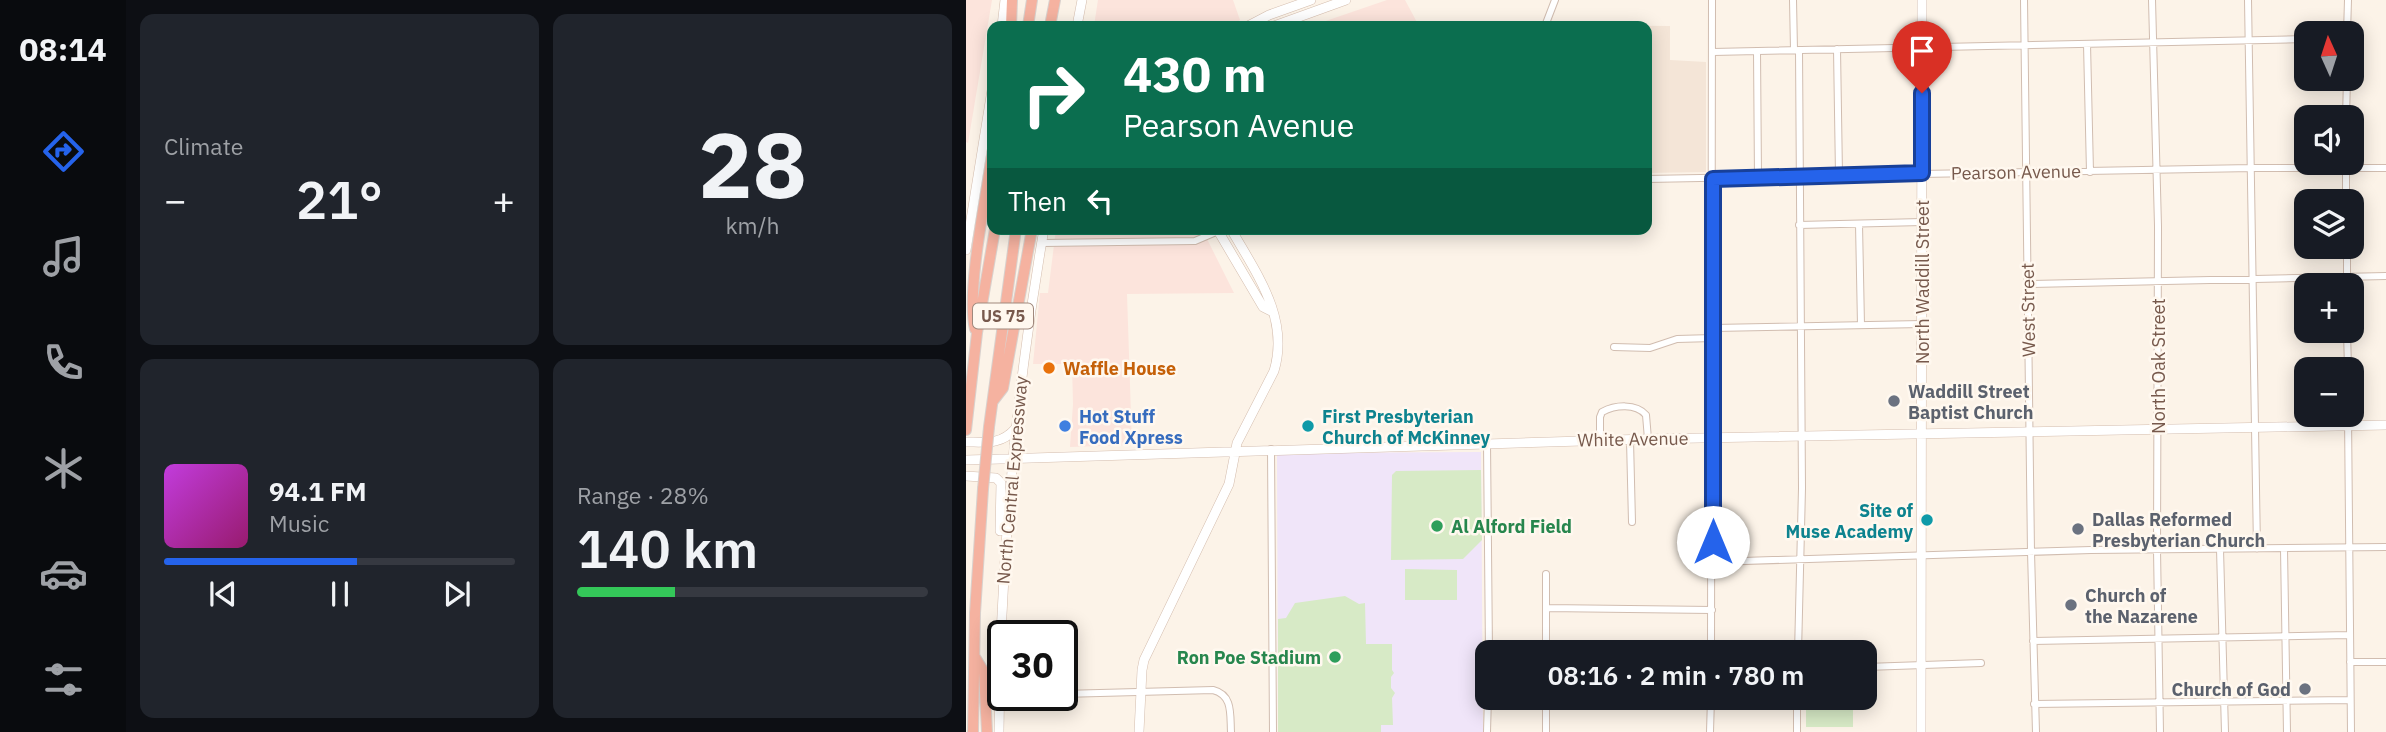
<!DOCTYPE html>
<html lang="en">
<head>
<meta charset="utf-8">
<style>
  body { margin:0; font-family:"IBM Plex Sans",sans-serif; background:#20242c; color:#f1f3f6; height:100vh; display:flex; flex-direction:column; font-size:26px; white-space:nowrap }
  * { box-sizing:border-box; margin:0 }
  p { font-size:23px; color:#9ea1a6 }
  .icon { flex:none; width:38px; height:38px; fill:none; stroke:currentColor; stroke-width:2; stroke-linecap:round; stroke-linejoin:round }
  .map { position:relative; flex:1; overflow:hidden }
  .details { display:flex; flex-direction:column; gap:14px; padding:14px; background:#0d0f14; width:840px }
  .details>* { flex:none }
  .guide { position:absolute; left:21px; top:21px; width:665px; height:214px; border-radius:14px; box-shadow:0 4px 18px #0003; background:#0b6e4f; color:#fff; overflow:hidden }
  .needle { width:46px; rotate:357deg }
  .buttons { position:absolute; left:1328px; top:21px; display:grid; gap:14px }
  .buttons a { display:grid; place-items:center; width:70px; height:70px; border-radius:14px; background:#171b24; box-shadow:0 4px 18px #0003; font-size:35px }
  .speed { position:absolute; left:21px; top:620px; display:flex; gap:14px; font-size:35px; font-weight:700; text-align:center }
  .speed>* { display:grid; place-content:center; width:91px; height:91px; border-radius:50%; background:#171b24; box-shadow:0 4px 18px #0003; line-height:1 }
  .speed .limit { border:4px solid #111; border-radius:10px; background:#fff; color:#111 }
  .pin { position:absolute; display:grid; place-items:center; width:60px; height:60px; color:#fff; margin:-72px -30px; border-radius:50% 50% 50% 0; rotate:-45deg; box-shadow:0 0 7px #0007 }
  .pin .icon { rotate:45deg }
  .me { position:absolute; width:77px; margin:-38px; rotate:0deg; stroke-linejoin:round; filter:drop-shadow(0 0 5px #0008) }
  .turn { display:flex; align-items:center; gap:24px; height:147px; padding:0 21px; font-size:32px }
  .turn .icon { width:91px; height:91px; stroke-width:2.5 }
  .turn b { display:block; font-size:49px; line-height:60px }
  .then { display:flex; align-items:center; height:66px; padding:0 21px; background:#0003; gap:14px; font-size:26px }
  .big { font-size:52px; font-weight:600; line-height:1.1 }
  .details .tile { flex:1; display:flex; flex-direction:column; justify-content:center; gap:10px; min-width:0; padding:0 24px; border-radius:14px; background:#20242c }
  .details .dial { align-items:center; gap:0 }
  .dial b { font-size:91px; line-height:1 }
  .song { display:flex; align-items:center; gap:21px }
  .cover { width:84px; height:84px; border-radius:10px; background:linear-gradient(135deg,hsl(290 70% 55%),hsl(320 70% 35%)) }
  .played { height:7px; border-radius:4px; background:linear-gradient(90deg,#2563eb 55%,#363941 55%) }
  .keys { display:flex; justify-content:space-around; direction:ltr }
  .heat { display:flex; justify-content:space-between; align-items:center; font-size:38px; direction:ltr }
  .charge { height:10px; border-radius:5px; background:linear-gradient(90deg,#34c759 28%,#363941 0) }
  .details .tiles { flex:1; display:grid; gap:14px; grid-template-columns:repeat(2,1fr) }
  .trip { position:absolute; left:509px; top:640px; width:402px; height:70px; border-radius:14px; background:#171b24; box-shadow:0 4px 18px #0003; font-weight:600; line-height:70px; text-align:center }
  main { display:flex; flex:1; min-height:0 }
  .menu { display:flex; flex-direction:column; width:126px; justify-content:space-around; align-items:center; background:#090b0e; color:#9ea1a6 }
  .menu .icon { width:49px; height:49px }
  .menu .current { color:#2563eb }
  .menu b { font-size:32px; color:#f1f3f6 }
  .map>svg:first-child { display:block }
</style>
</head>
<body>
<main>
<nav class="menu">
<b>08:14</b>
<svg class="icon current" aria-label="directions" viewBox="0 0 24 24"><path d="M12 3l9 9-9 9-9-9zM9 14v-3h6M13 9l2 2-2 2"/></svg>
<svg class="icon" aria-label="music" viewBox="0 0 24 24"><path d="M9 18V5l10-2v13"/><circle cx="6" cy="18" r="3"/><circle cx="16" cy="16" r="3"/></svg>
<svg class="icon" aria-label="phone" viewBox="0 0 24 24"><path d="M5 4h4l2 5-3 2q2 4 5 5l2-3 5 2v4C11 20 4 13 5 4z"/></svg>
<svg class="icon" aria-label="climate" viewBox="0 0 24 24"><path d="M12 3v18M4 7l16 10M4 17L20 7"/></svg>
<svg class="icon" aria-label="car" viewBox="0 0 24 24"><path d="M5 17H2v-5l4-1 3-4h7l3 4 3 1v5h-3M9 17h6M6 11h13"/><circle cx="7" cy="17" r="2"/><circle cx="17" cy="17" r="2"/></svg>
<svg class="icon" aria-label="filters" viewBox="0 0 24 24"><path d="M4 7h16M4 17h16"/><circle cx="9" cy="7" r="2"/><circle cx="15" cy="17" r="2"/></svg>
</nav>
<section class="details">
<div class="tiles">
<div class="tile"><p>Climate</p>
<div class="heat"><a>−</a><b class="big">21°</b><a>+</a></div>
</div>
<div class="tile dial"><b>28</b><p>km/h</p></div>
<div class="tile">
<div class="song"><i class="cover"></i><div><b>94.1 FM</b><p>Music</p></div></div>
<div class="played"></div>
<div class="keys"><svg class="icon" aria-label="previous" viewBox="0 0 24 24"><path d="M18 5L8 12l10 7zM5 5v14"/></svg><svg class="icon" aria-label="pause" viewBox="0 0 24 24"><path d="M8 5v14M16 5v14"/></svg><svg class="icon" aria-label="next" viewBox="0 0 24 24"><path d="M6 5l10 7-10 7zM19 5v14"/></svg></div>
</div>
<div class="tile"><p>Range · 28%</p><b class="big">140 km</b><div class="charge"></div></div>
</div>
</section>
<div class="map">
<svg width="1420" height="732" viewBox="0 0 1420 732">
  <rect width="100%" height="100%" fill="#fcf3e8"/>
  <path fill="#f4e5d7" d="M587,25L704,26V60L740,62V172L681,173V26Z"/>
  <path fill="#fce4dc" d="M0,0H26L2,143L0,142Z
    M132,0H267L274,20L266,26H128Z
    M421,0H439L453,26H345Z
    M90,229H236L268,293L161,294L166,445L104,447L107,404L106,364H67L74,293H82Z"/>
  <path fill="#f0e5f9" d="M515,452L517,732H312L311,453Z"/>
  <path fill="#d7eac6" d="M515,470L516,540L497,559L425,560L426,475L430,471Z
    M439,569L491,570V600H439Z
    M379,596L393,604L399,603L400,644H426V670L428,673L425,677V688L429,693L426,698L427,725H415V732H312V619L320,618L329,603Z
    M840,698H887V727H840Z"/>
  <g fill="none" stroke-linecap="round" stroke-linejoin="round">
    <g stroke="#d1bdb0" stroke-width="8">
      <path id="street" d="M827,0L828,50
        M1058,0L1065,552L1070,732
        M1186,0L1192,226L1191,550L1194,732
        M1282,0L1291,549
        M579,26L589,0
        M1381,33L1382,0
        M1121,44L1124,172
        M871,49L873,175
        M791,51L792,179
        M747,52L1340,39
        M1380,117L1381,79
        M1380,163V201
        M681,179L1286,168H1420
        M893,224L895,325
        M833,225L956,222
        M76,243L229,241L257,229
        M1381,247V285
        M1062,284L1420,276
        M747,328L956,324
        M1381,331L1382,369
        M648,347L684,348L711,339L747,338
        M1382,415L1385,732
        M634,440V417L636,412C649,405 670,403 680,415L682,439
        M664,440L666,522
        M521,443L523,653
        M305,449L307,732
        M1254,549L1259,732
        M1318,549L1321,732
        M747,562L1125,550L1420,547
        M580,608L746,610
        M1067,641L1383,635
        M580,653V574
        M745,653L746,0
        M832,653L836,488L833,50
        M1384,662H1420
        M900,667L1015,663
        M96,694L247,690C267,695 264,714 265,732
        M580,698V732
        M677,698H684
        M831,698V732
        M1068,704L1384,700
        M521,732L522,696
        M744,732L745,698"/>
    </g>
    <g stroke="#d4bdae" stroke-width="10">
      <path id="secondary" d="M36,26L39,0
        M111,26L116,0
        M282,26L303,15L345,0
        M308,26L380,0
        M251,229L297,307L307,312
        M0,250L26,90
        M0,442C19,442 35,445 49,429
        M0,460L682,439L1420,425
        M0,476L30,478L35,483L34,531
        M33,732C34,563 49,396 78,229
        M173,732L176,670L178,660L263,484L271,443L308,371C324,318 290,273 265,229
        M955,732L956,0"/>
    </g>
    <g stroke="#d9d1cd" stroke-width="12">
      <path id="highway" d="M45,26L46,0
        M62,26L66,0
        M84,26L89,0
        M9,329C0,292 20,197 26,155
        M27,401L37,388L66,229
        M23,427L50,229
        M0,430L11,333L29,229
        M9,657L18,672L21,732
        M7,732L9,613L17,489"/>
    </g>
    <use href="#street" stroke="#fff" stroke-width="6"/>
    <use href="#secondary" stroke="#fff" stroke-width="9"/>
    <use href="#highway" stroke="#f5b2a0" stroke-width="10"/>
    <g stroke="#d9d1cd" stroke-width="12" stroke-linecap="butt">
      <path id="highway-bridge" d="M17,489L23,427"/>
    </g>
    <use href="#highway-bridge" stroke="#f5b2a0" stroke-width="10"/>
  </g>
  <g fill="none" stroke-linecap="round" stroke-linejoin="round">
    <g stroke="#184099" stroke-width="18">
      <path id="route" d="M747,542V179L956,173V93"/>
    </g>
    <use href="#route" stroke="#2563eb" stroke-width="12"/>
  </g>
  <circle fill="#e8710a" stroke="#fff8ef" stroke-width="2.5" cx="83" cy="368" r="7"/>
  <g fill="#6b7280" stroke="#fff8ef" stroke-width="2.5">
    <circle cx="928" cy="401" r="7"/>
    <circle cx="1112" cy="529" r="7"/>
    <circle cx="1105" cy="605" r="7"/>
    <circle cx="1339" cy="689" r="7"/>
  </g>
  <circle fill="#3f7fe0" stroke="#fff8ef" stroke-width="2.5" cx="99" cy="426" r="7"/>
  <g fill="#0f9aa8" stroke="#fff8ef" stroke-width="2.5">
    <circle cx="342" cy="426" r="7"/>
    <circle cx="961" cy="520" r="7"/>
  </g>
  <g fill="#2e9e5b" stroke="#fff8ef" stroke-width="2.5">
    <circle cx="471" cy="526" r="7"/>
    <circle cx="369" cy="657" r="7"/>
  </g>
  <g text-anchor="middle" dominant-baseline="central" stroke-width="5" stroke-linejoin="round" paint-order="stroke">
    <rect fill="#fff8ef" stroke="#a0897d" stroke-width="2" x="7" y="303.5" width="60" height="25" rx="5"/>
    <g font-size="16" font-weight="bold" fill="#77594c">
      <text x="37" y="316">US 75</text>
    </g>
    <g font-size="18" fill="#77594c" stroke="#fff8ef">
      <text transform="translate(1050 172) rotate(-1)">Pearson Avenue</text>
      <text transform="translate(956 282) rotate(-90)">North Waddill Street</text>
      <text transform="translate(1062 310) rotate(-91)">West Street</text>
      <text transform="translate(1192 366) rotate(-90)">North Oak Street</text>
      <text transform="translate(667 439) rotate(-1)">White Avenue</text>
      <text transform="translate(46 480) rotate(-85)">North Central Expressway</text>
    </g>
    <g font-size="18" font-weight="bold" fill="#c56008" stroke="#fff8ef" text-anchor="start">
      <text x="97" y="368">Waffle House</text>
    </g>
    <g font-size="18" font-weight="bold" fill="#5b616d" stroke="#fff8ef" text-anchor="start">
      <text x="942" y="391">Waddill Street<tspan x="942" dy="21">Baptist Church</tspan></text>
      <text x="1126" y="519">Dallas Reformed<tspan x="1126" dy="21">Presbyterian Church</tspan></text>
      <text x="1119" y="595">Church of<tspan x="1119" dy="21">the Nazarene</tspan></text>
      <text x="1325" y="689" text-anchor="end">Church of God</text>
    </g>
    <g font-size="18" font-weight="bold" fill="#366cbe" stroke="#fff8ef" text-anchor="start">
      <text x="113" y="416">Hot Stuff<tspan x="113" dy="21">Food Xpress</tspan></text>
    </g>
    <g font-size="18" font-weight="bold" fill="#0d838f" stroke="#fff8ef" text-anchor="start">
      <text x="356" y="416">First Presbyterian<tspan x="356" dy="21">Church of McKinney</tspan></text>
      <text x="947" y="510" text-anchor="end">Site of<tspan x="947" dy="21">Muse Academy</tspan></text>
    </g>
    <g font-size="18" font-weight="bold" fill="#27864d" stroke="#fff8ef" text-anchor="start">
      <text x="485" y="526">Al Alford Field</text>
      <text x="355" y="657" text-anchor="end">Ron Poe Stadium</text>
    </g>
  </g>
</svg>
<div class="buttons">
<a><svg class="needle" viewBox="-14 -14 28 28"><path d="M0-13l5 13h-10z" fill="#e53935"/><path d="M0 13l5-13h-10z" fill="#9ea1a6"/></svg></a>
<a><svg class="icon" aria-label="sound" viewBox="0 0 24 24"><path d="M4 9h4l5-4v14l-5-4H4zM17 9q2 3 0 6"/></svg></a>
<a><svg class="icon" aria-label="layers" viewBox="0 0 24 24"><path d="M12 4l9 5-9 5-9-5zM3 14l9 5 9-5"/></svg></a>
<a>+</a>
<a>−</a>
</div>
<div class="speed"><div class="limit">30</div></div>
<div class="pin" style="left:956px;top:93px;background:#d93025"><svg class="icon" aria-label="arrive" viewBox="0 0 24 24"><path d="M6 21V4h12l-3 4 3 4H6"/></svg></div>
<svg class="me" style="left:747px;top:542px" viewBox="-20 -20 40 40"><circle r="19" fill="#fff"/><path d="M0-13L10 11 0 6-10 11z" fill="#2563eb"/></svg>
<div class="trip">08:16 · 2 min · 780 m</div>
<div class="guide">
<div class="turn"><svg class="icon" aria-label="right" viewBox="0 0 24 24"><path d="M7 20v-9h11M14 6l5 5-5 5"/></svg><div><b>430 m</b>Pearson Avenue</div></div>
<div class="then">Then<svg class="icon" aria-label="left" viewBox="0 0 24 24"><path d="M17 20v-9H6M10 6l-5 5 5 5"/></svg></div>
</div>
</div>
</main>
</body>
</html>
